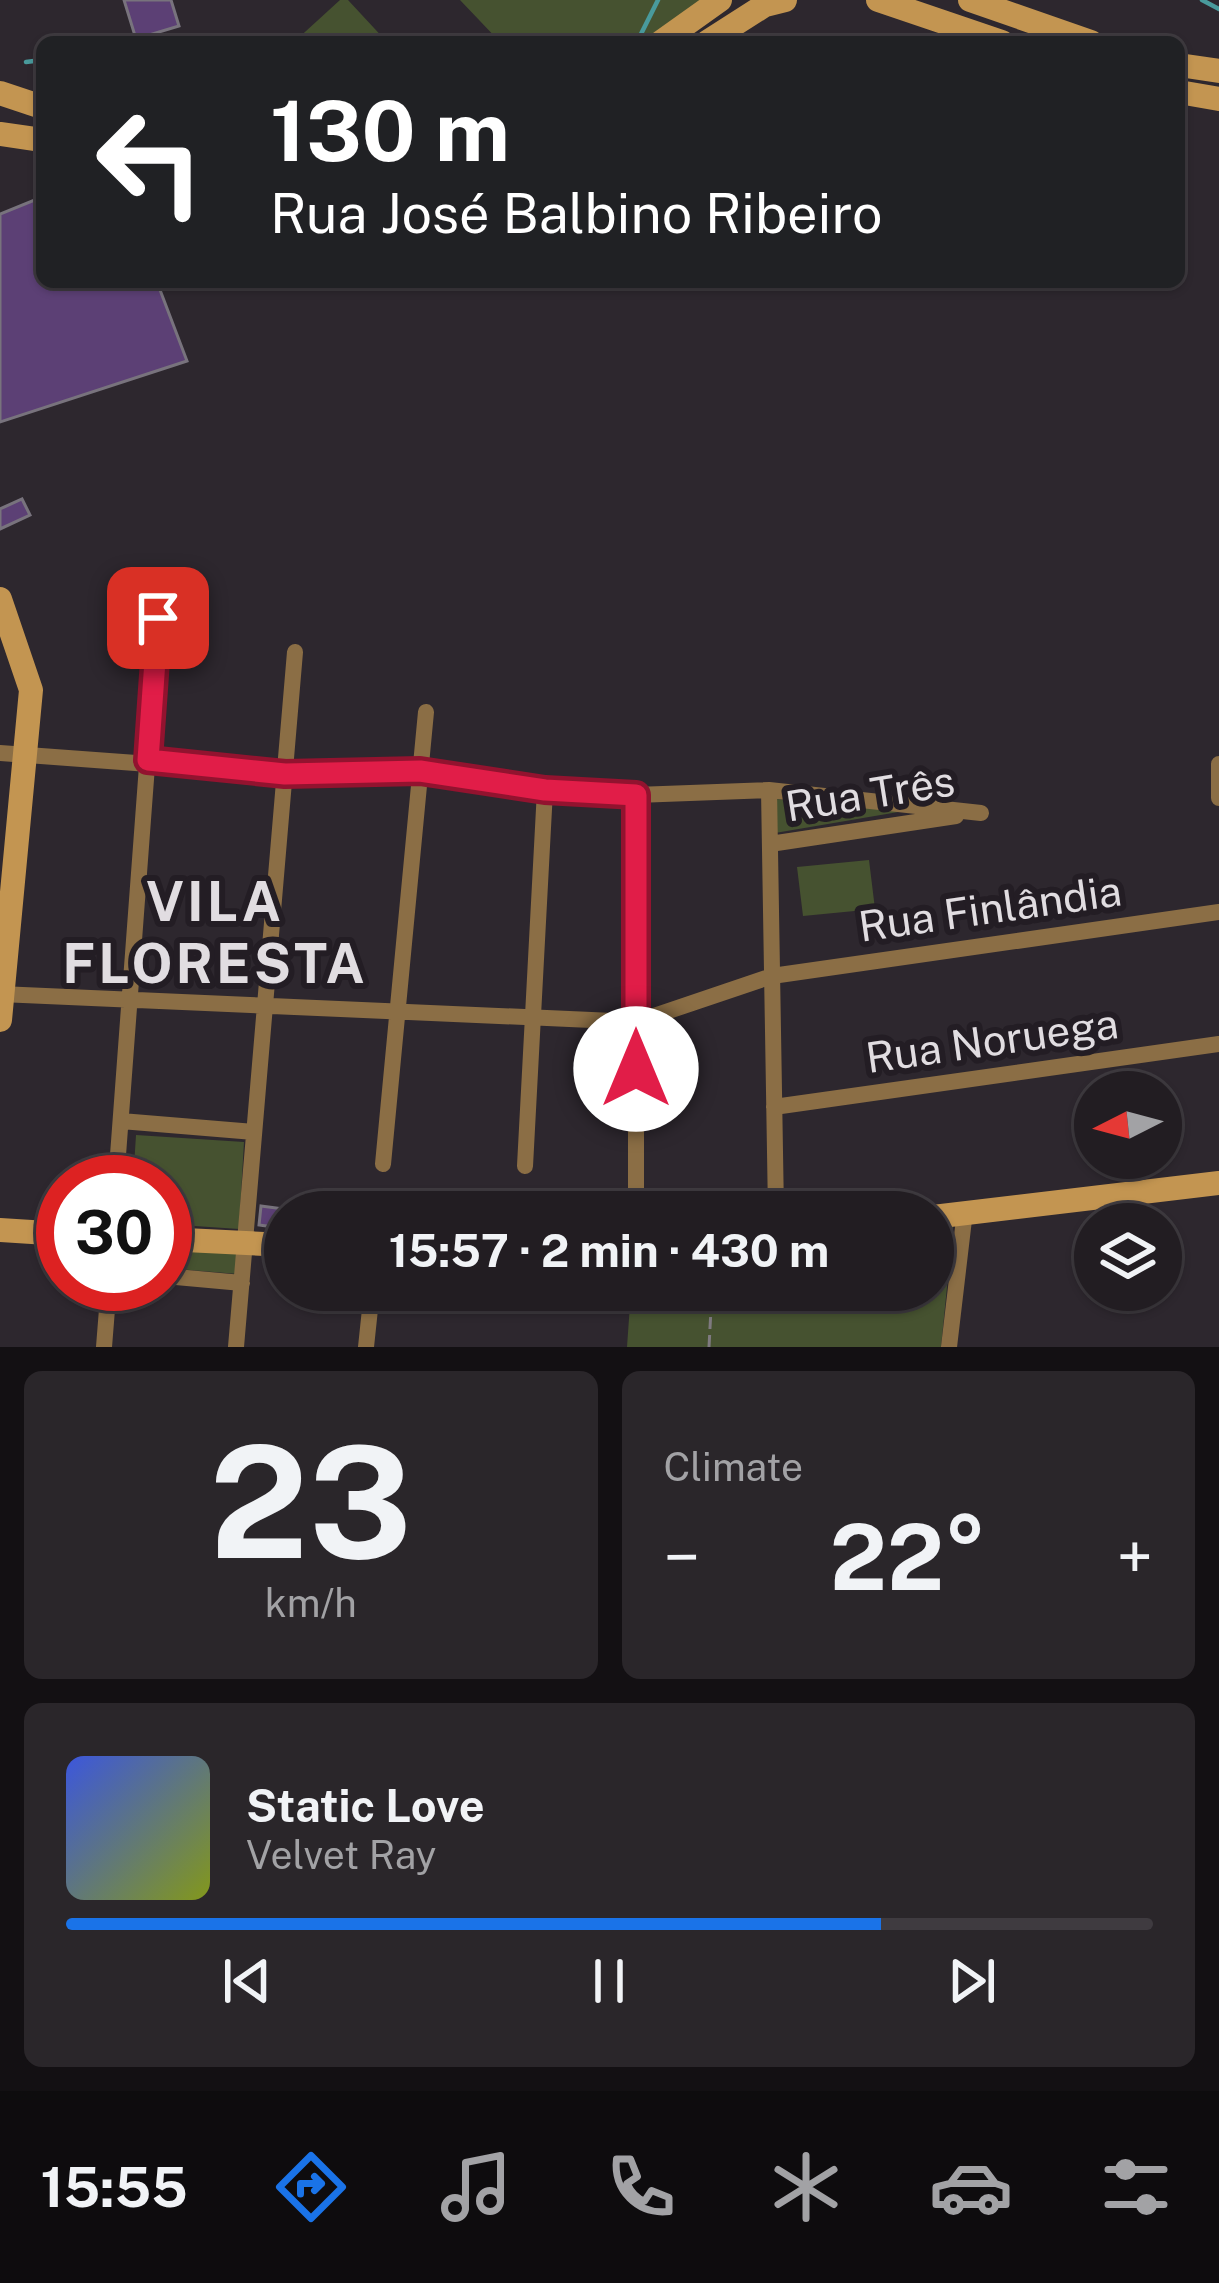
<!DOCTYPE html>
<html lang="en">
<head>
<meta charset="utf-8">
<style>
  body { margin:0; font-family:"Public Sans",sans-serif; background:#2a262a; color:#f1f3f6; height:100vh; display:flex; flex-direction:column; font-size:45px; white-space:nowrap }
  * { box-sizing:border-box; margin:0 }
  p { font-size:39px; color:#a2a2a5 }
  .icon { flex:none; width:66px; height:66px; fill:none; stroke:currentColor; stroke-width:2; stroke-linecap:round; stroke-linejoin:round }
  .map { position:relative; height:1347px; overflow:hidden }
  .side { display:flex; flex-direction:column; gap:24px; padding:24px; background:#131013; flex:1 }
  .side>* { flex:none }
  .top-card { position:absolute; left:36px; top:36px; width:1149px; height:252px; border-radius:18px; box-shadow:0 3px 9px #0004,0 0 0 3px #3f3b40; background:#202124; color:#fff; overflow:hidden }
  .needle { width:78px; rotate:264deg }
  .fabs { position:absolute; left:1074px; top:1071px; display:grid; gap:24px }
  .fabs a { display:grid; place-items:center; width:108px; height:108px; border-radius:50%; background:#221d22; box-shadow:0 3px 9px #0004,0 0 0 3px #3f3b40; font-size:60px }
  .speed { position:absolute; left:36px; top:1155px; display:flex; gap:24px; font-size:60px; font-weight:700; text-align:center }
  .speed>* { display:grid; place-content:center; width:156px; height:156px; border-radius:50%; background:#221d22; box-shadow:0 3px 9px #0004,0 0 0 3px #3f3b40; line-height:1 }
  .speed .limit { border:18px solid #d22; background:#fff; color:#111 }
  .pin { position:absolute; display:grid; place-items:center; width:102px; height:102px; color:#fff; margin:-51px; border-radius:24px; box-shadow:0 6px 18px #0006 }
  .me { position:absolute; width:132px; margin:-66px; rotate:0deg; stroke-linejoin:round; filter:drop-shadow(0 0 9px #0008) }
  .turn { display:flex; align-items:center; gap:42px; height:252px; padding:0 36px; font-size:54px }
  .turn .icon { width:156px; height:156px; stroke-width:2.5 }
  .turn b { display:block; font-size:84px; line-height:102px }
  .big { font-size:90px; font-weight:700; line-height:1.1 }
  .side .card { flex:1; display:flex; flex-direction:column; justify-content:center; gap:18px; min-width:0; padding:0 42px; border-radius:18px; background:#2a262a }
  .side .dial { align-items:center; gap:0 }
  .dial b { font-size:156px; line-height:1 }
  .song { display:flex; align-items:center; gap:36px }
  .cover { width:144px; height:144px; border-radius:18px; background:linear-gradient(135deg,hsl(230 70% 55%),hsl(70 70% 35%)) }
  .played { height:12px; border-radius:6px; background:linear-gradient(90deg,#1a73e8 75%,#3f3b40 75%) }
  .keys { display:flex; justify-content:space-around; direction:ltr }
  .heat { display:flex; justify-content:space-between; align-items:center; font-size:66px; direction:ltr }
  .side .tiles { flex:1; display:grid; gap:24px; grid-template-columns:1fr 1fr }
  .card:last-child { grid-column:span 2 }
  .trip { position:absolute; left:264px; top:1191px; width:690px; height:120px; border-radius:60px; background:#221d22; box-shadow:0 3px 9px #0004,0 0 0 3px #3f3b40; font-weight:700; line-height:120px; text-align:center }
  .dock { display:flex; height:192px; justify-content:space-around; align-items:center; background:#0e0c0e; color:#a2a2a5 }
  .dock .icon { width:84px; height:84px }
  .dock .active { color:#1a73e8 }
  .dock b { font-size:54px; color:#f1f3f6 }
  .map>svg:first-child { display:block }
</style>
</head>
<body>
<div class="map">
<svg width="1219" height="1347" viewBox="0 0 1219 1347">
  <rect width="100%" height="100%" fill="#2d272e"/>
  <path fill="#465230" d="M340,0H348L387,42H294Z
    M460,0H712L669,42H500Z
    M776,799L910,810L775,833Z
    M869,860L875,909L803,916L797,867Z
    M136,1135L244,1142L239,1229L165,1224V1182H133Z
    M953,1227L941,1347H627L631,1290H933V1230Z
    M165,1245L240,1252L238,1274L165,1268Z"/>
  <g fill="none" stroke-linecap="round" stroke-linejoin="round">
    <path stroke="#499a9c" stroke-width="4.5" d="M1202,0L1219,9
      M637,42L658,0
      M26,62L42,60"/>
  </g>
  <path fill="#5c4075" stroke="#78737d" stroke-width="3" d="M124,0H171L179,26L136,39Z
    M42,197V282H157L187,361L0,422V214Z
    M22,499L30,515L0,529V509Z
    M261,1206L284,1209L281,1228L259,1225Z"/>
  <g fill="none" stroke-linecap="round" stroke-linejoin="round">
    <path stroke="#7f7a80" stroke-width="3" stroke-dasharray="12 6" stroke-linecap="butt" d="M709,1347L712,1290"/>
    <path stroke="#8b6e45" stroke-width="16" d="M0,753L285,774L420,771L545,790L636,795L769,790L981,813
      M1219,764V798
      M769,790L776,1212
      M636,795V1212
      M770,844L956,816
      M0,994L636,1022L772,976L1219,912
      M774,1107L1219,1044
      M121,1121L254,1132
      M383,1164L426,712
      M525,1166L545,790
      M116,1182L158,618
      M165,1276L242,1283
      M104,1347L109,1284
      M236,1347L295,652
      M366,1347L372,1290
      M949,1347L965,1211"/>
    <path stroke="#c39551" stroke-width="24" d="M878,0L1002,42
      M970,0L1091,42
      M661,42L720,0
      M707,42L765,5L785,0
      M1179,65L1219,71
      M1179,92L1219,99
      M0,93L42,107
      M0,134L42,140
      M0,599L31,690L0,1020
      M933,1217L1219,1183
      M0,1230L63,1234
      M165,1239L285,1245"/>
  </g>
  <g fill="none" stroke-linecap="round" stroke-linejoin="round">
    <g stroke="#92132f" stroke-width="30">
      <path id="route" d="M158,618L148,760L285,774L420,771L545,790L636,795V1069"/>
    </g>
    <use href="#route" stroke="#e11d48" stroke-width="21"/>
  </g>
  <g text-anchor="middle" dominant-baseline="central" stroke-width="12" stroke-linejoin="round" paint-order="stroke">
    <g font-size="42" fill="#e1dde1" stroke="#231d24">
      <text transform="translate(870 793) rotate(-9)">Rua Três</text>
      <text transform="translate(990 908) rotate(-8)">Rua Finlândia</text>
      <text transform="translate(992 1040) rotate(-8)">Rua Noruega</text>
    </g>
    <g font-size="54" font-weight="bold" letter-spacing="3" fill="#e1dde1" stroke="#231d24">
      <text x="215" y="901">VILA<tspan x="215" dy="62">FLORESTA</tspan></text>
    </g>
  </g>
</svg>
<div class="fabs">
<a><svg class="needle" viewBox="-14 -14 28 28"><path d="M0-13l5 13h-10z" fill="#e53935"/><path d="M0 13l5-13h-10z" fill="#a2a2a5"/></svg></a>
<a><svg class="icon" aria-label="layers" viewBox="0 0 24 24"><path d="M12 4l9 5-9 5-9-5zM3 14l9 5 9-5"/></svg></a>
</div>
<div class="speed"><div class="limit">30</div></div>
<div class="pin" style="left:158px;top:618px;background:#d93025"><svg class="icon" aria-label="arrive" viewBox="0 0 24 24"><path d="M6 21V4h12l-3 4 3 4H6"/></svg></div>
<svg class="me" style="left:636px;top:1069px" viewBox="-20 -20 40 40"><circle r="19" fill="#fff"/><path d="M0-13L10 11 0 6-10 11z" fill="#e11d48"/></svg>
<div class="trip">15:57 · 2 min · 430 m</div>
<div class="top-card">
<div class="turn"><svg class="icon" aria-label="left" viewBox="0 0 24 24"><path d="M17 20v-9H6M10 6l-5 5 5 5"/></svg><div><b>130 m</b>Rua José Balbino Ribeiro</div></div>
</div>
</div>
<section class="side">
<div class="tiles">
<div class="card dial"><b>23</b><p>km/h</p></div>
<div class="card"><p>Climate</p>
<div class="heat"><a>−</a><b class="big">22°</b><a>+</a></div>
</div>
<div class="card">
<div class="song"><i class="cover"></i><div><b>Static Love</b><p>Velvet Ray</p></div></div>
<div class="played"></div>
<div class="keys"><svg class="icon" aria-label="previous" viewBox="0 0 24 24"><path d="M18 5L8 12l10 7zM5 5v14"/></svg><svg class="icon" aria-label="pause" viewBox="0 0 24 24"><path d="M8 5v14M16 5v14"/></svg><svg class="icon" aria-label="next" viewBox="0 0 24 24"><path d="M6 5l10 7-10 7zM19 5v14"/></svg></div>
</div>
</div>
</section>
<nav class="dock">
<b>15:55</b>
<svg class="icon active" aria-label="directions" viewBox="0 0 24 24"><path d="M12 3l9 9-9 9-9-9zM9 14v-3h6M13 9l2 2-2 2"/></svg>
<svg class="icon" aria-label="music" viewBox="0 0 24 24"><path d="M9 18V5l10-2v13"/><circle cx="6" cy="18" r="3"/><circle cx="16" cy="16" r="3"/></svg>
<svg class="icon" aria-label="phone" viewBox="0 0 24 24"><path d="M5 4h4l2 5-3 2q2 4 5 5l2-3 5 2v4C11 20 4 13 5 4z"/></svg>
<svg class="icon" aria-label="climate" viewBox="0 0 24 24"><path d="M12 3v18M4 7l16 10M4 17L20 7"/></svg>
<svg class="icon" aria-label="car" viewBox="0 0 24 24"><path d="M5 17H2v-5l4-1 3-4h7l3 4 3 1v5h-3M9 17h6M6 11h13"/><circle cx="7" cy="17" r="2"/><circle cx="17" cy="17" r="2"/></svg>
<svg class="icon" aria-label="filters" viewBox="0 0 24 24"><path d="M4 7h16M4 17h16"/><circle cx="9" cy="7" r="2"/><circle cx="15" cy="17" r="2"/></svg>
</nav>
</body>
</html>
